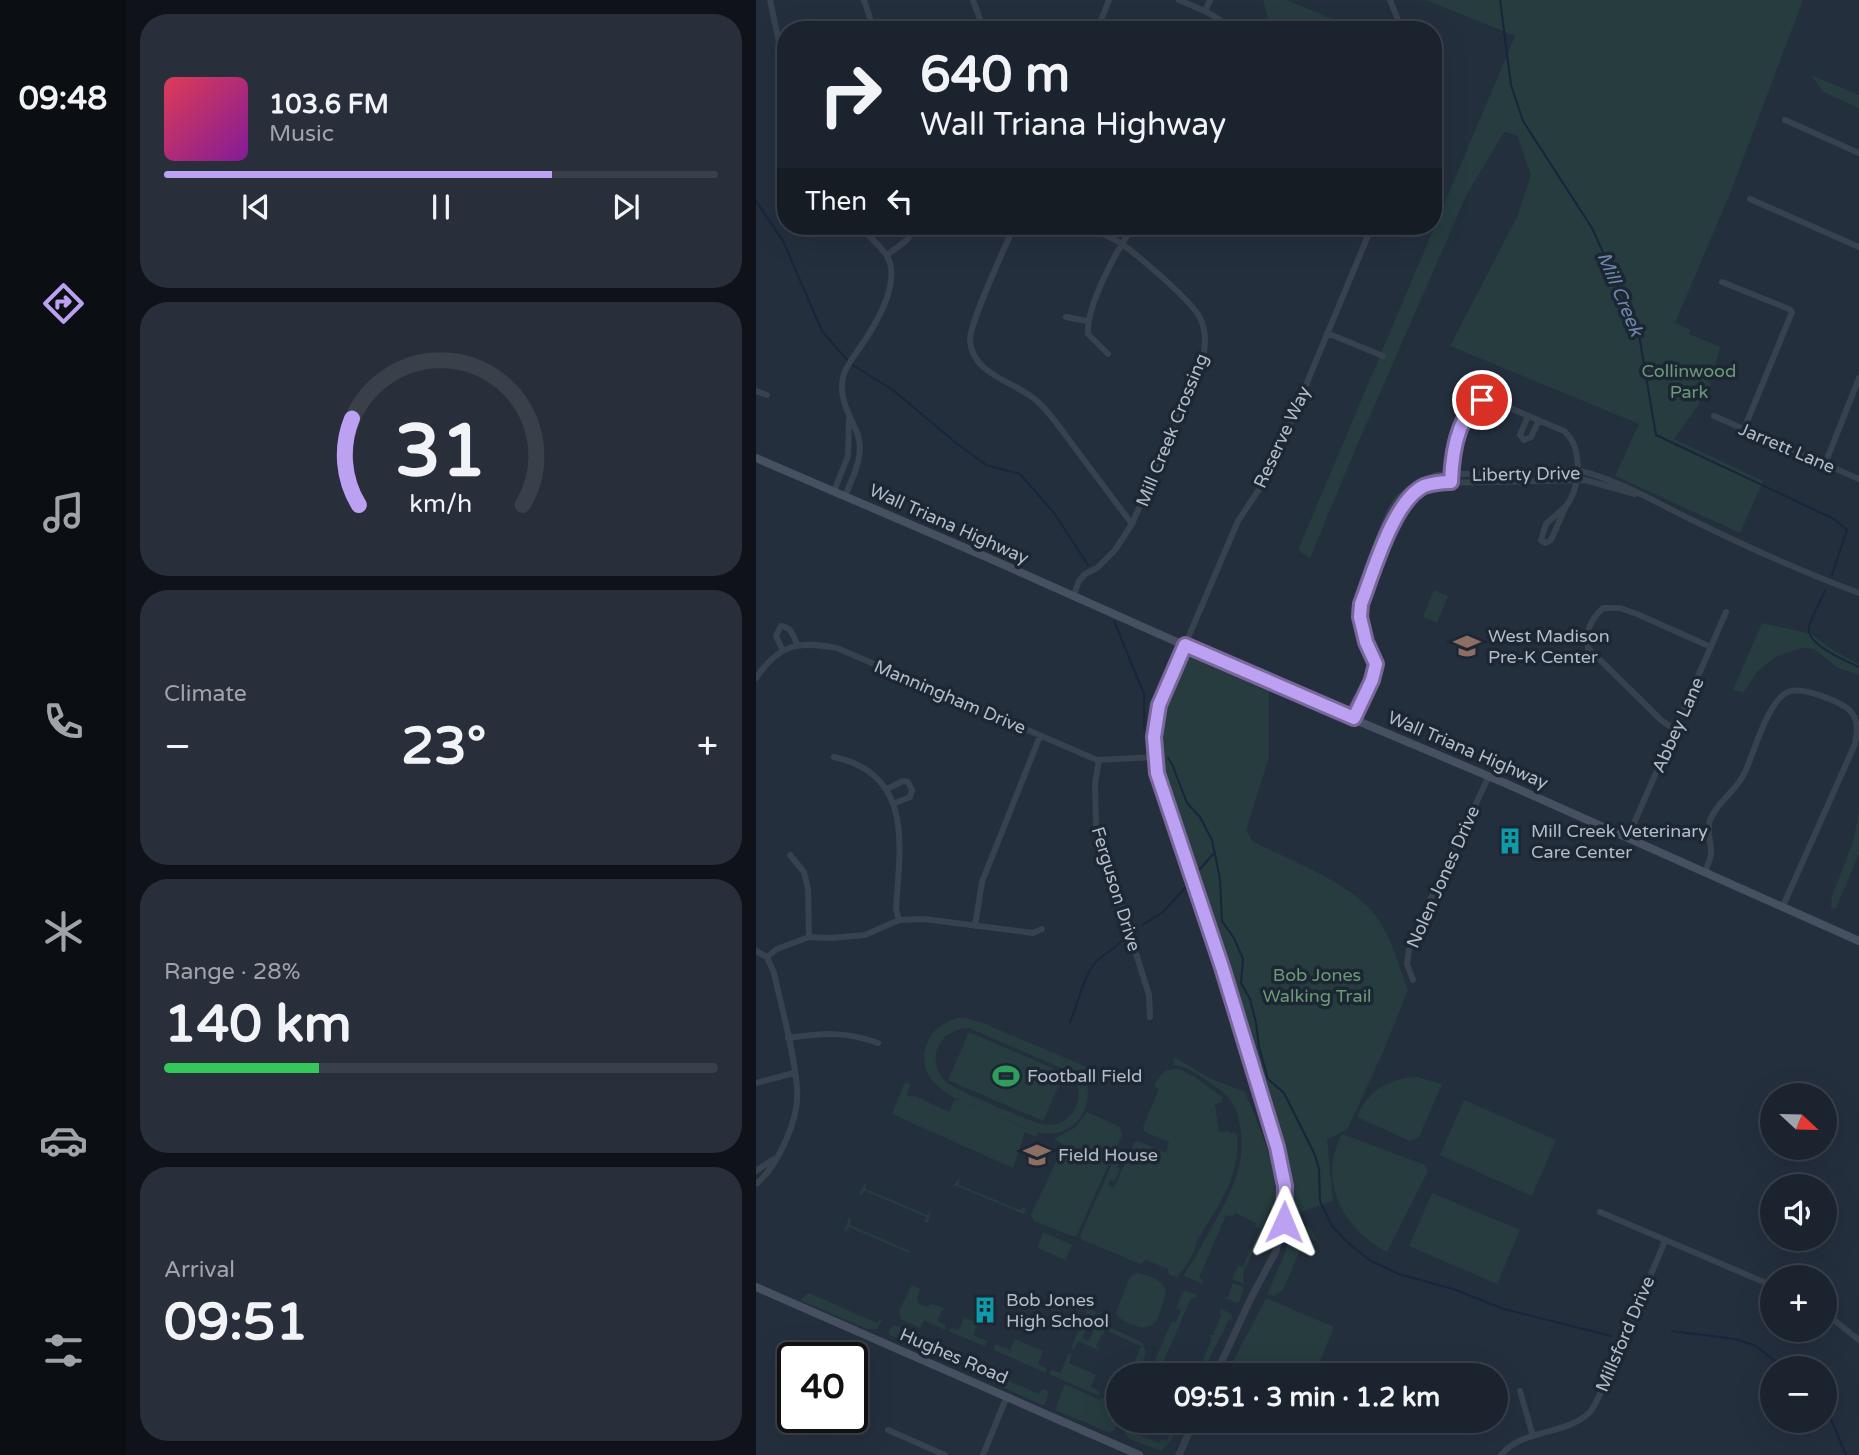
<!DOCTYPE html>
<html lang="en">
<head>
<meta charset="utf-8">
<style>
  body { margin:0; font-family:"Varela Round",sans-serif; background:#282f3a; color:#f1f3f6; height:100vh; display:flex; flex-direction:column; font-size:26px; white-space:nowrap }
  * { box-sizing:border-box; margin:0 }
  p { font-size:23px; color:#a0a4aa }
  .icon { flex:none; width:38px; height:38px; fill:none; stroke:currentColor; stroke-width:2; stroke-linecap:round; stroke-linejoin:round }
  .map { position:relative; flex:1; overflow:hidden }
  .side { display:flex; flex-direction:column; gap:14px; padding:14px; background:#0f1319; width:630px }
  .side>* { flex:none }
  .top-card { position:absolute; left:21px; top:21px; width:665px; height:214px; border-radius:28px; box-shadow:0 7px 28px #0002,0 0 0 2px #39404a; background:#1b232e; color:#f1f3f6; overflow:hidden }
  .needle { width:46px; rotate:112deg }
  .buttons { position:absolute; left:1004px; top:1083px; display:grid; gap:14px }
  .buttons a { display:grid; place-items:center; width:77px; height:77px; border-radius:50%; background:#1b232e; box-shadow:0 7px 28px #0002,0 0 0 2px #39404a; font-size:35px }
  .speed { position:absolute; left:21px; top:1342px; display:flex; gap:14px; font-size:35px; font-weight:700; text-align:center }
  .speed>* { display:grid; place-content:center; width:91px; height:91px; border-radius:50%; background:#1b232e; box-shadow:0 7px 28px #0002,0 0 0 2px #39404a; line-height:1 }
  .speed .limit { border:4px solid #111; border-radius:10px; background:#fff; color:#111 }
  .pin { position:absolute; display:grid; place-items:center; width:60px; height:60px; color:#fff; margin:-30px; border:4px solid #fff; border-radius:50%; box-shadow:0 2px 7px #0007 }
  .me { position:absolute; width:77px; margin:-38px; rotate:1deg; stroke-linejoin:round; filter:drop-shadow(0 0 5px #0008) }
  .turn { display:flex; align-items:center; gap:24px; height:147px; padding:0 28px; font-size:32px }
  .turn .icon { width:91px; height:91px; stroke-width:2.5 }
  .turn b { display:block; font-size:49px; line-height:60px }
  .then { display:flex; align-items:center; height:66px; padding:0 28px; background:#0003; gap:14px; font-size:26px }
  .big { font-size:52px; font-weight:700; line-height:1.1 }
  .side .card { flex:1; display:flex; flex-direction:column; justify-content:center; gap:10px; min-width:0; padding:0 24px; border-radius:28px; background:#282f3a }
  .side .dial { align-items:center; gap:0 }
  .dial svg { height:182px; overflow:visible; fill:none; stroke:#39404a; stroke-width:7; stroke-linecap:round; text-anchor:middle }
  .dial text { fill:#f1f3f6; stroke:none }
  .song { display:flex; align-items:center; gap:21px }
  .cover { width:84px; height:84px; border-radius:10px; background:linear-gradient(135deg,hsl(350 70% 55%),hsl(290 70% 35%)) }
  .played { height:7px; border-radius:4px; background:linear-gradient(90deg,#bca0f2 70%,#39404a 70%) }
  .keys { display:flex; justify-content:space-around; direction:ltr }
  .heat { display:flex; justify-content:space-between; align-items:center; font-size:38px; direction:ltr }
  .charge { height:10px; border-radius:5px; background:linear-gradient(90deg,#34c759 28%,#39404a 0) }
  .trip { position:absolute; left:350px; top:1363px; width:402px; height:70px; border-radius:35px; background:#1b232e; box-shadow:0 7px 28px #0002,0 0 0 2px #39404a; font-weight:700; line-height:70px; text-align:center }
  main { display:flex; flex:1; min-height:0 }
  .tab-bar { display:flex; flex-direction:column; width:126px; justify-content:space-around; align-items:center; background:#0b0e12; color:#a0a4aa }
  .tab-bar .icon { width:49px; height:49px }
  .tab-bar .current { color:#bca0f2 }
  .tab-bar b { font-size:32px; color:#f1f3f6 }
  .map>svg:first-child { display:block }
</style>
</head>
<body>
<main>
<nav class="tab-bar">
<b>09:48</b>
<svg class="icon current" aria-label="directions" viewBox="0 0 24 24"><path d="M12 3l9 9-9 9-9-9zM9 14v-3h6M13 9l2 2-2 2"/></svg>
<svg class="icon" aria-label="music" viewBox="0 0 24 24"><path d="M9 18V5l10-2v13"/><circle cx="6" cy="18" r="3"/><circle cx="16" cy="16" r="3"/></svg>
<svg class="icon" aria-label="phone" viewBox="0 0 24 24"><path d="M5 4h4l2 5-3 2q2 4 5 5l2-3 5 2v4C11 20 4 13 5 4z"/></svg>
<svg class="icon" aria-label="climate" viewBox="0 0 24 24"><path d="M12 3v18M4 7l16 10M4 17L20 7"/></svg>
<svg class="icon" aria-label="car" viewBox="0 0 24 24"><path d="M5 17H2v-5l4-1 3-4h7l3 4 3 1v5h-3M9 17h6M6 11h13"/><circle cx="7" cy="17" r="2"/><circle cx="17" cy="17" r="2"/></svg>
<svg class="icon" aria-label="filters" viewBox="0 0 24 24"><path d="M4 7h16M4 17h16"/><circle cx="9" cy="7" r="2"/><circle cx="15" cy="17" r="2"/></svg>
</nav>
<section class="side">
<div class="card">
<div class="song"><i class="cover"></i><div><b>103.6 FM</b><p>Music</p></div></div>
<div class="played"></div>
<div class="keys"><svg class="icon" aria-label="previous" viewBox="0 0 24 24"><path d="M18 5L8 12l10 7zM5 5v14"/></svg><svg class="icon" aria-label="pause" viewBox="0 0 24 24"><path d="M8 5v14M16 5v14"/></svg><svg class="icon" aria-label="next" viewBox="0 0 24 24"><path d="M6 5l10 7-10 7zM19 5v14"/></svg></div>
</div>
<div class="card dial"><svg viewBox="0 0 100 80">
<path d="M14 69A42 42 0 1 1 86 69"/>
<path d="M14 69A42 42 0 0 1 11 31" stroke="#bca0f2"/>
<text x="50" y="56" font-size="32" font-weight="700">31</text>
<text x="50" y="72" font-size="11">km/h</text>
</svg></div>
<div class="card"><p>Climate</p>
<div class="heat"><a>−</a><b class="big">23°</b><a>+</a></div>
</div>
<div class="card"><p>Range · 28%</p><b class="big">140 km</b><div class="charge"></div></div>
<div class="card"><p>Arrival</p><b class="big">09:51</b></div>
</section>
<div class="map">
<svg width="1103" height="1455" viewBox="0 0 1103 1455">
  <rect width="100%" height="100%" fill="#242f3e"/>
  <path fill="#263c3f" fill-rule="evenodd" d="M507,0H531L602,30H515Z
    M670,0H1047L975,191L919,323L935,330L933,334L964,347L954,385L941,407L918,439L1007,481L984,533L859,476L883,424L694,346L761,217L775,175L761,135L748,132L711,194L599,450L554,558L542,550L759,36Z
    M1055,75L1103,95V108L1067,92Z
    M678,590L692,596L681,623L667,617Z
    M1006,623L1055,634L1078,651L1103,664V675L1082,668L1058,649L1045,648L1019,657L1001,672L988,692L977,690Z
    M434,657L513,692V757L490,830L497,842C532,859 579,877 608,903C632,924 641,961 652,990L626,1054L591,1130L571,1139L577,1201L538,1214H535L536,1189L531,1163C500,1069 469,974 440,879C428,840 406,781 405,740C405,712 415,678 434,657Z
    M1103,813V854L1080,908L1075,909L1076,896L1097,842Z
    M201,1018H209L227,1023L347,1074L343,1084L330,1079C339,1112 314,1141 280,1132L282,1135L278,1136L269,1132L257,1168L136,1114L149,1082L155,1084L150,1095L156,1097L157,1095L193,1112L199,1099L270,1129C239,1111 154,1097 170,1046C175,1031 186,1023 201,1018ZM213,1028L312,1071C320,1079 324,1089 322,1100C319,1115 306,1126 291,1125C278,1124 203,1091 191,1083C168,1061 182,1029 213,1028Z
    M213,1032L308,1073L287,1121L192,1080Z
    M418,1057L451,1077L489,1092C506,1134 532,1186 514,1232L506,1234L487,1272L488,1284L476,1279L482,1266L487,1267L493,1253L489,1250L494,1251L504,1229L499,1227L500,1223L479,1213L477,1217L470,1215L443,1278L447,1280L446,1284L428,1276C430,1270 435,1264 439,1258C459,1218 490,1180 485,1133C482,1110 479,1101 460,1087C446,1078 434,1066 417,1065Z
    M423,1069L439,1077L466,1097V1102L459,1104L463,1132L473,1131L474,1134L478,1132L481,1135C485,1176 462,1206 442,1239C439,1246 438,1253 434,1259C431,1266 425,1271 421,1277L411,1274H413L412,1269L390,1260L384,1264L325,1239L324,1236L362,1150L368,1153L361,1167L364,1169L359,1181L354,1180L352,1185L358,1188L378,1143L382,1141L410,1153L413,1142L389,1132L387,1127L403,1089L398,1086C404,1074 408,1068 423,1069Z
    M661,1077L686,1084L663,1137L654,1141L601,1117C612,1090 632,1079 661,1077Z
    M708,1100L800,1140L776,1196L684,1155Z
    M331,1112L364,1127L366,1135L321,1235L319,1237L278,1221L275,1215L308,1145L298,1139L320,1127Z
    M586,1134L669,1165L672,1171L631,1252C587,1229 561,1181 586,1134Z
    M202,1179L204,1180L203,1185L264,1210L268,1207L270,1210L268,1214L200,1186L198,1185Z
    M110,1182V1189L171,1215L175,1210L172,1222H168L170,1217L109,1191L105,1195L103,1193Z
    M676,1193L764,1230L741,1284L653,1246Z
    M93,1218L95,1219L94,1225L154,1251L153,1253L93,1227L90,1232L88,1231Z
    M537,1223L554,1227L562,1241L552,1238L549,1239L527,1290L518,1296L511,1294C521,1272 533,1248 537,1223Z
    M287,1232L316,1245L309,1260L282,1248Z
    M382,1273C394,1276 409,1280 410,1293C403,1312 403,1335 377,1325C369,1322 364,1320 360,1313L374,1277Z
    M477,1283L488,1287L485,1288L488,1289L483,1302L480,1303L468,1297H472Z
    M156,1285L164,1289L161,1298L163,1304L170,1306L177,1304L187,1308L181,1321L189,1325V1330L168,1320L164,1328L145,1319L143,1311Z
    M431,1291L440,1294L441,1298H435L403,1372L394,1371L416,1321L420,1322L425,1310L420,1308L427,1292Z
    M53,1293L121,1323L123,1319L126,1320L121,1329H111L44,1300Z
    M510,1298L578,1327L558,1375H470Z
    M332,1308L340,1312L337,1319H334L326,1338L333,1341L341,1322L338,1320L342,1313H344L345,1324L349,1327L351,1326L385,1342L390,1351L386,1366L378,1363L385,1346L349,1330L340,1346L344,1347L342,1350L322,1341L318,1350L315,1348Z
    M465,1309L475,1314L477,1321L474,1318L445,1375H440L445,1364L441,1361L446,1362L456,1338L452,1335H457L466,1314L463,1312Z
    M208,1317L222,1323L217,1335L231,1341L229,1346L192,1331L196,1328L203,1330Z
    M138,1325L163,1335L162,1340L188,1352L191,1348L194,1349V1354L219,1366L223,1360L226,1362L222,1366L224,1370L227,1368L228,1362L231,1366L230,1371L283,1394L286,1389L293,1392L289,1404L287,1405C235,1383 186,1358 134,1335L133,1330Z
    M259,1339L287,1351L282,1364L290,1368V1373L238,1350L240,1344L254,1350Z
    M313,1353L316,1354L313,1363L340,1375L335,1387L343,1391V1396L293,1374L296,1370L304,1373Z
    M309,1384L344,1400L345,1398L358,1403L362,1395L363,1421L358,1431L352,1432L299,1410Z
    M372,1421H381L379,1427L383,1429L382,1434L403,1443L406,1439L411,1441L420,1421H425L415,1441L405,1451L373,1439L368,1431Z"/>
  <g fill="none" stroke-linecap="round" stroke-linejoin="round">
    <path stroke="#17263c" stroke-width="2" d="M744,0L755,85L767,121L836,228L882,329L900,435L1078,519L1091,530L1076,575
      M0,201L27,241L66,331L91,360
      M95,364L137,390L200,443L230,465L264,474L298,513L332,565
      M1069,591C1064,602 1056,615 1053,627C1049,644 1090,661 1103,667
      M358,621L388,694V729
      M412,758L416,764L431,803L444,817L456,840L464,879L466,921L478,938L487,959L485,983L494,999L500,1023L503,1047L512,1079L528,1093L559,1155L563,1169L564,1201L576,1226L591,1242L615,1261L643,1274L700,1290L748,1309L855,1336
      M444,869L457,854
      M386,925L406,913L429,888
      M314,1022C322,1004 327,978 339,963C347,953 358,951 365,941
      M916,1331L979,1339L1000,1346L1028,1368
      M1069,1405L1090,1455"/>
    <path stroke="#38414e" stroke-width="6" d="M14,0L30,76
      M108,0L118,30
      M217,0L228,30
      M423,0C442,8 460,14 475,30
      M634,0L646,30
      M449,11L454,0
      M341,30L353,0
      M1029,120L1103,153
      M994,199L1103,247
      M258,226C249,248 214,321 214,340C216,376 260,381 282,402C296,415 307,432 319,448C338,473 357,499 376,524
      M131,255L151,240L160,226
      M966,282L1033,309L1036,312L988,429
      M310,317L331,321
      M571,333L627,356
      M352,354L332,334C330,306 361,249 378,226
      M0,391L11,395
      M772,416L764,435L768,440L775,437L783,420
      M958,416L1103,479
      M1069,464L1103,378
      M695,477C698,451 702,404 733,399L808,431C827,447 825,488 810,506
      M78,491L92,456L93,419
      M89,496C98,475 110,452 100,430C93,415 85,400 86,384C87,369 97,358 105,346C120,324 148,279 129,253C121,243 111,234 103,226
      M810,506L795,540L789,543L785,540L790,524Z
      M317,597L323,581L329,574L341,568L359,550L376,524L446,364C449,348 452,332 443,316C434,300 383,256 367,245C355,236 340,232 327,226
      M610,642L604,617L605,604C621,563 635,494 683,483L829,480L879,494
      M429,645L482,521L513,474L616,226
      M27,651L20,636L25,626C35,627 37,635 41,644
      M0,678C24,643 42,641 81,648L341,760L399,757
      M591,715L599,699L611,689
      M598,718C605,703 621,682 620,664C618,646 600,635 598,611C597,601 630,517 637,506C647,490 663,481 680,475L820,470C861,479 897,501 934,519C989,546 1046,572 1103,593
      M919,730L905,720L832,648C831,630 833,621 847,608H864L881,614L955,647
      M78,757C158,774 144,847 140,909L143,920
      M343,760L339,784L340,825L393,995L394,1017
      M131,789L147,781L152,782L156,790L154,797L139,803
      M872,837L970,612
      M34,855L48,872L52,889L53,937
      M949,872C951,866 956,857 955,851C955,840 950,832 954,820C962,800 981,791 989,772C998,753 1012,700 1032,692C1045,686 1088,702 1096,713C1103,722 1101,734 1099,744L1027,906
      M219,926L226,882L284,736
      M0,951L11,957L18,973C26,1009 38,1051 41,1088C44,1118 22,1166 0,1184
      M11,957L21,949L53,937L74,938L109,935L143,920L168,919L277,933L286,929
      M657,980L651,964L653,950L675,898L733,776
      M32,1038C67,1033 89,1031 122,1043
      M0,1083L38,1073
      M0,1171L18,1159
      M844,1212L1017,1286
      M1069,1313L1103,1340
      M764,1391L777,1436
      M132,1430L189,1455
      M227,1455L251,1396
      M745,1455C767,1428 810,1436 834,1412C840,1405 843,1395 847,1388L909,1241"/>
    <path stroke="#38414e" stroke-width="7" d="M429,645L403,705L398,737L401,773L466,967L521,1147L530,1200L528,1221L520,1251L495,1298L459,1376
      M423,1455L438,1421"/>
    <path stroke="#465061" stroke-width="8" d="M0,458L228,556L531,691L751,784L1103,941
      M0,1287L383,1455"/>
  </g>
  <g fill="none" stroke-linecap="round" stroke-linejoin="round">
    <g stroke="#7a689d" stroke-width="18">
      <path id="route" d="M528,1222L529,1186L521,1147L466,967L401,773L398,737L403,705L429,645L598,718L616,680L620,664L610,642L604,617L605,604C617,573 637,501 668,486C677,483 686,482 695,482C696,455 701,415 726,400"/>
    </g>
    <use href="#route" stroke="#bca0f2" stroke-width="12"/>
  </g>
  <defs>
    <g id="school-bare" transform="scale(2.1)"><path d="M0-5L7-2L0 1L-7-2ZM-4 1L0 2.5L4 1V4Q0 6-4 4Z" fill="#8d6e63" stroke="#1d2633" stroke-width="2.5" paint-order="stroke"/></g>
    <g id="building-bare" transform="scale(2.1)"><path d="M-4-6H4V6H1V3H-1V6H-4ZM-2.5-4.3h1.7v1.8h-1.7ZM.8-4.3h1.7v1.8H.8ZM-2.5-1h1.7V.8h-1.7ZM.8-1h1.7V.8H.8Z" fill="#0f9aa8" stroke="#1d2633" stroke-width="2.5" paint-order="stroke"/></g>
    <g id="stadium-bare" transform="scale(2.1)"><path d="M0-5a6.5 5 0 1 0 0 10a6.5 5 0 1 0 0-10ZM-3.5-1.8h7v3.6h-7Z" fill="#2e9e5b" stroke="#1d2633" stroke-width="2.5" paint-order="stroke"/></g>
  </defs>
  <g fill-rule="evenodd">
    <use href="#school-bare" x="711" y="646"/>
    <use href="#building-bare" x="754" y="841"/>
    <use href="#stadium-bare" x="250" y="1076"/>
    <use href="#school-bare" x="281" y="1155"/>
    <use href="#building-bare" x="229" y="1310"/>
  </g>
  <g text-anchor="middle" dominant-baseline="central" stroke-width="7" stroke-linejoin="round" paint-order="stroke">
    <g font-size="18" fill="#6b9a76" stroke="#1d2633">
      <text x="933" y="371">Collinwood<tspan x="933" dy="21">Park</tspan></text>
      <text x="561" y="975">Bob Jones<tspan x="561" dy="21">Walking Trail</tspan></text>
    </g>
    <g font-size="18" fill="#b4bcc9" stroke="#1d2633">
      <text transform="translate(416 430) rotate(-68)">Mill Creek Crossing</text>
      <text transform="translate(526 437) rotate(-65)">Reserve Way</text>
      <text transform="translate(1031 448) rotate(23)">Jarrett Lane</text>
      <text transform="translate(770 474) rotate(-1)">Liberty Drive</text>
      <text transform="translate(193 524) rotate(24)">Wall Triana Highway</text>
      <text transform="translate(194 697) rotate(23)">Manningham Drive</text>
      <text transform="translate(922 725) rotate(-66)">Abbey Lane</text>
      <text transform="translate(712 750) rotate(23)">Wall Triana Highway</text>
      <text transform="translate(687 877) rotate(-66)">Nolen Jones Drive</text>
      <text transform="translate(360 889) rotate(73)">Ferguson Drive</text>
      <text transform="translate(869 1334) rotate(-67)">Millsford Drive</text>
      <text transform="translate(198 1356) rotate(23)">Hughes Road</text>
    </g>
    <g font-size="18" fill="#b4bcc9" stroke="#1d2633" text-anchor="start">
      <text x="732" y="636">West Madison<tspan x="732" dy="21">Pre-K Center</tspan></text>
      <text x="775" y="831">Mill Creek Veterinary<tspan x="775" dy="21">Care Center</tspan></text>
      <text x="271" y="1076">Football Field</text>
      <text x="302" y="1155">Field House</text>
      <text x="250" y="1300">Bob Jones<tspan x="250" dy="21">High School</tspan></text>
    </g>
    <g font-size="19" font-style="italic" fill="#6d86a8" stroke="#1d2633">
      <text transform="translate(864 294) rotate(67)">Mill Creek</text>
    </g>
  </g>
</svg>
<div class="buttons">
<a><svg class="needle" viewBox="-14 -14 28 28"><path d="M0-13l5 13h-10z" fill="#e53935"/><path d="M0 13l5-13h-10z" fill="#a0a4aa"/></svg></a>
<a><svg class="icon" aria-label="sound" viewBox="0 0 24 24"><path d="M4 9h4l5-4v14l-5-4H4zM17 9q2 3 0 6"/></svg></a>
<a>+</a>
<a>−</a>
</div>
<div class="speed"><div class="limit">40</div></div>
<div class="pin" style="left:726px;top:400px;background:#d93025"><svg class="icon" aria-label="arrive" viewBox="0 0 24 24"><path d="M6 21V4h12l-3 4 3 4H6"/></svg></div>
<svg class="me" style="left:528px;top:1222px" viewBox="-20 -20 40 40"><path d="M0-17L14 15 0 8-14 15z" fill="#bca0f2" stroke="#fff" stroke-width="4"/></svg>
<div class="trip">09:51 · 3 min · 1.2 km</div>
<div class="top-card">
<div class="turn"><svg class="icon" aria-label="right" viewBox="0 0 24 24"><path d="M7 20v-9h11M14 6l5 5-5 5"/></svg><div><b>640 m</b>Wall Triana Highway</div></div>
<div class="then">Then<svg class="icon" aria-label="left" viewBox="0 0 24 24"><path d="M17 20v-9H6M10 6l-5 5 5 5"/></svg></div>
</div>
</div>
</main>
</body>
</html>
